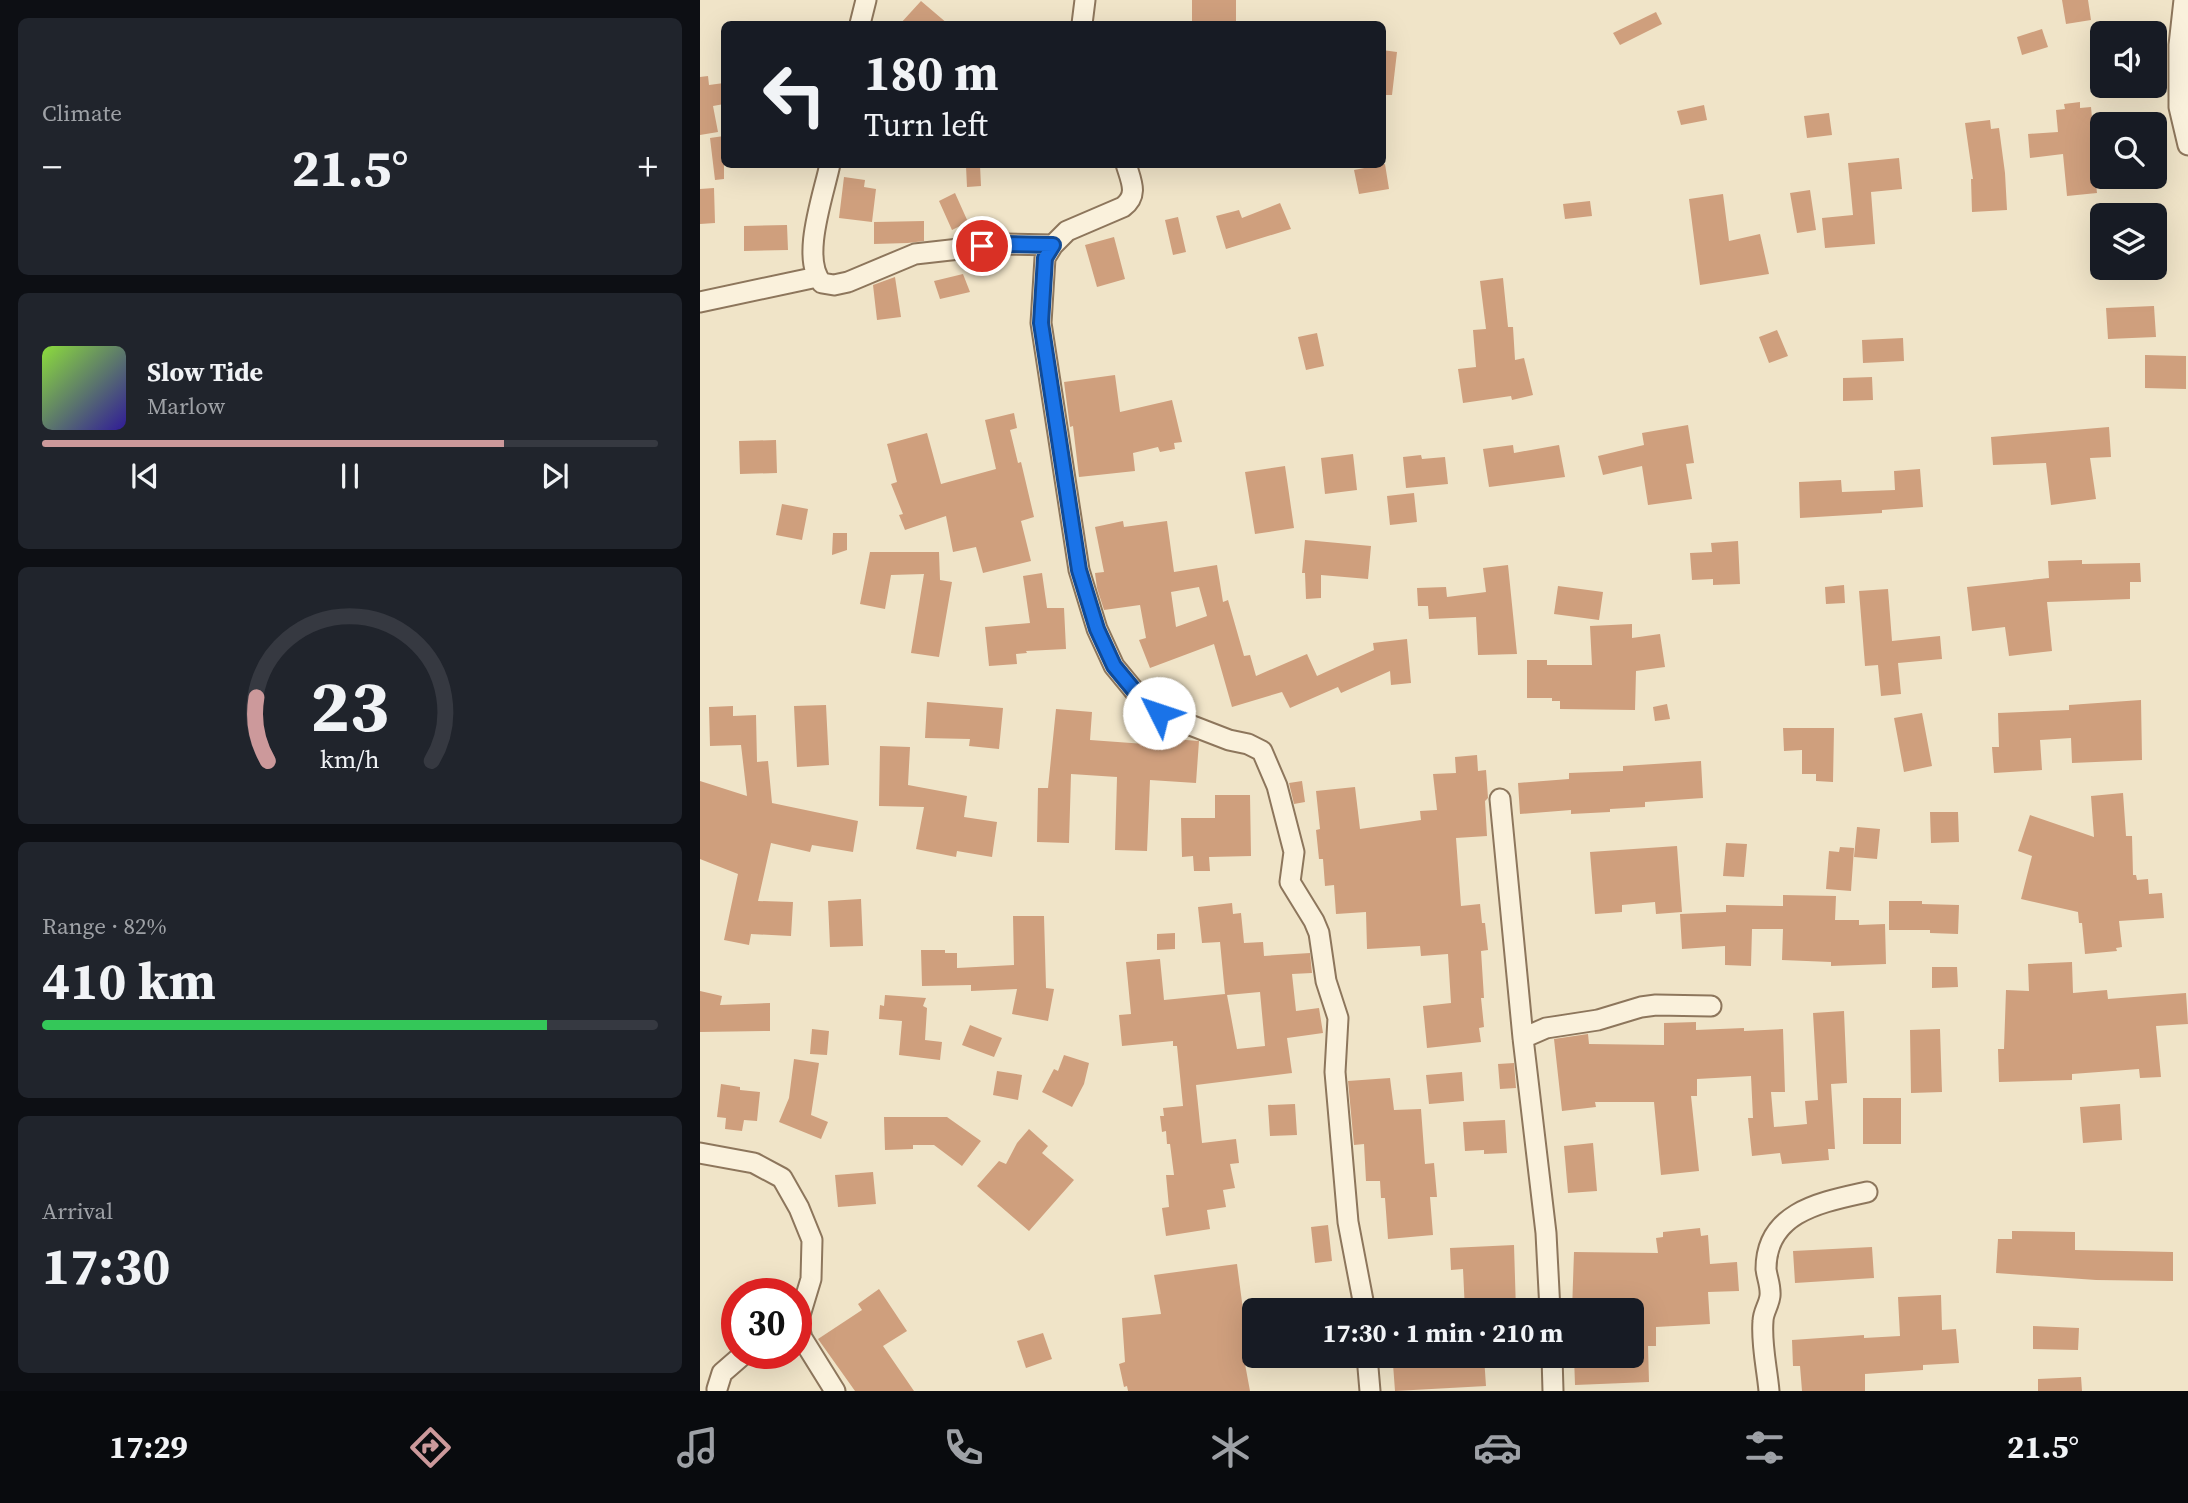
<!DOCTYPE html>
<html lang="en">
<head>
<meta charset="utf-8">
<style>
  body { margin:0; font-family:"Source Serif 4",serif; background:#20242c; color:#f1f3f6; height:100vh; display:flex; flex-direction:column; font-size:26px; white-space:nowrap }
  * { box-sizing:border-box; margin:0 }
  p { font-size:23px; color:#9ea1a6 }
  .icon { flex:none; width:38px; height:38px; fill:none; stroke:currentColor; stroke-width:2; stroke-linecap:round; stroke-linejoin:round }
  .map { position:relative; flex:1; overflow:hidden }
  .sheet { display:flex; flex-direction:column; gap:18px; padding:18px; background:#0d0f14; width:700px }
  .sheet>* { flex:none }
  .hud { position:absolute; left:21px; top:21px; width:665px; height:147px; border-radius:10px; box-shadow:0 7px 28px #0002; background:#171b24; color:#f1f3f6; overflow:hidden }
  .controls { position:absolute; left:1390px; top:21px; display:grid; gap:14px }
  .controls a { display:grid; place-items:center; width:77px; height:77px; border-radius:10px; background:#171b24; box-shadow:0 7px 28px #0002; font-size:35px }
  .speed { position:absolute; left:21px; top:1278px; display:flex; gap:14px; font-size:35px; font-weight:700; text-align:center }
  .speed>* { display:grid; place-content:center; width:91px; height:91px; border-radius:50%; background:#171b24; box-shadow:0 7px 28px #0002; line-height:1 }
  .speed .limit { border:10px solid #d22; background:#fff; color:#111 }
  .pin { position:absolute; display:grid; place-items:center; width:60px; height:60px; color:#fff; margin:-30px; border:4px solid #fff; border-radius:50%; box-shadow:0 2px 7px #0007 }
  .me { position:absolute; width:77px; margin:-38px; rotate:311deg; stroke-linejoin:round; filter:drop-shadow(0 0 5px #0008) }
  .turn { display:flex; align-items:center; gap:24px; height:147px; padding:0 28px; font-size:32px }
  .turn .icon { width:91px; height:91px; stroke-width:2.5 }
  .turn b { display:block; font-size:49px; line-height:60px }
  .big { font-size:52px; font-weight:700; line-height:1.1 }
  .sheet .tile { flex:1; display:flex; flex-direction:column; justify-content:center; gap:10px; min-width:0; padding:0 24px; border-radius:10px; background:#20242c }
  .sheet .dial { align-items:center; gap:0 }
  .dial svg { height:182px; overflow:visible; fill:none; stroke:#363941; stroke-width:7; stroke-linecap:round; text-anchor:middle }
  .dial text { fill:#f1f3f6; stroke:none }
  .song { display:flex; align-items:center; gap:21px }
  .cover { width:84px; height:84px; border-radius:10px; background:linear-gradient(135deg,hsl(90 70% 55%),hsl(250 70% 35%)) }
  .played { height:7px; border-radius:4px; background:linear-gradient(90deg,#cc999b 75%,#363941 75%) }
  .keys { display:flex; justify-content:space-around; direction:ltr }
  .heat { display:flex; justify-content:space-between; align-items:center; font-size:38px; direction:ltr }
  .charge { height:10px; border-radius:5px; background:linear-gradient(90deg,#34c759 82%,#363941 0) }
  .trip { position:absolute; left:542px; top:1298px; width:402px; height:70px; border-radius:10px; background:#171b24; box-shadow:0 7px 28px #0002; font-weight:700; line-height:70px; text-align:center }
  .menu { display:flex; height:112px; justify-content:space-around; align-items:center; background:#090b0e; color:#9ea1a6 }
  .menu .icon { width:49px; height:49px }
  .menu .on { color:#cc999b }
  .menu b { font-size:32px; color:#f1f3f6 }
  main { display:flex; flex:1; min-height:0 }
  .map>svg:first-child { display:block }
</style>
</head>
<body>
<main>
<section class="sheet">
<div class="tile"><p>Climate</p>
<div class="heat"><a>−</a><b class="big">21.5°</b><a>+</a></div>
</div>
<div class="tile">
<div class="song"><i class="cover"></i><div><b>Slow Tide</b><p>Marlow</p></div></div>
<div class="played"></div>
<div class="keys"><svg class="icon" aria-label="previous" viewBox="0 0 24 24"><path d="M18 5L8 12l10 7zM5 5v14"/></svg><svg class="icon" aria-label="pause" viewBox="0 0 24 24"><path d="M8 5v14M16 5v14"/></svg><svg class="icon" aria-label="next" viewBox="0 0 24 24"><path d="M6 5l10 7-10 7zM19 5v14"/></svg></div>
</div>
<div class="tile dial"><svg viewBox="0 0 100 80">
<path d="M14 69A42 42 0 1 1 86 69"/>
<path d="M14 69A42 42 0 0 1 9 41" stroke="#cc999b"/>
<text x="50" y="56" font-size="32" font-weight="700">23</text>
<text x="50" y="72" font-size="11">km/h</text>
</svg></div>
<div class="tile"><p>Range · 82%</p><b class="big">410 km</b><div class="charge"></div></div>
<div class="tile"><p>Arrival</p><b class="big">17:30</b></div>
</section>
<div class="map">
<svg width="1488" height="1391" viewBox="0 0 1488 1391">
  <rect width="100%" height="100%" fill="#f0e4c8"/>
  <path fill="#cf9f7d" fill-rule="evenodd" d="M492,0H536V24H492Z
    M1362,0H1388L1391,20L1366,24Z
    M221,1L248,24H200Z
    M956,12L962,24L920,45L913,33Z
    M1342,29L1348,47L1322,55L1317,37Z
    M682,50L697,52L692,95H682Z
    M8,76L9,85L24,83V104L13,106L18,132L0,135V77Z
    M1380,102V108L1391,107L1394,139L1391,140L1397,193L1367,196L1363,154L1330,158L1328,134L1358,132L1356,110L1365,109L1364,104Z
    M1004,105L1007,120L981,125L977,111Z
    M1129,113L1132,135L1107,138L1104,116Z
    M1290,120L1291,129L1299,128L1305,173L1307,210L1272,212L1271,179H1273L1265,123Z
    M24,136V179L15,180L10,138Z
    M1199,158L1202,189L1171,192L1175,244L1125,248L1122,218L1153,215L1148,163Z
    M685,164L689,189L659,194L654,170Z
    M280,165L281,186L267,187L266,166Z
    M144,177L165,180L164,187L176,189L172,222L139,218Z
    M14,188L15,223L0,224V189Z
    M1110,190L1116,230L1097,233L1090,193Z
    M255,193L268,222L252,230L239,201Z
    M1023,194L1029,241L1060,234L1069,274L1000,285L989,199Z
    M890,201L892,216L865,219L863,204Z
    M580,203L591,229L526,249L516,216L539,210L542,218Z
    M478,217L486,252L473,255L465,220Z
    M224,221V241L208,243L174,244V222Z
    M87,225L88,250L44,251V226Z
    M414,237L425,279L397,287L385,245Z
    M263,274L270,292L240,299L234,281Z
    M195,277L201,317L177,320L173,285Z
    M803,278L808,327H813L815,360L824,358L833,395L812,400L811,396L763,403L758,369L776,367L773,330L786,329L780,281Z
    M1454,306L1456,337L1408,339L1406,308Z
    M1077,330L1088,356L1069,363L1059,337Z
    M617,333L624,366L606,370L598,337Z
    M1203,338L1204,361L1163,363L1162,340Z
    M1445,355L1486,356V389L1445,388Z
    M415,375L420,412L472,400L482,442L474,443L475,449L460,452L458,447L433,453L435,471L379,477L373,426L370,427L364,382Z
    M1172,377L1173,400L1143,401V378Z
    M314,413L317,428L310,430L318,463L321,462L334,517L321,521L331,561L283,573L276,547L253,552L246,516L205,530L199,515L203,514L191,484L197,482L187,444L227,433L241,484L296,469L285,420Z
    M988,425L994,463L986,464L992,499L948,505L942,466L903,475L898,456L944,445L942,433Z
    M1409,427L1411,457L1390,458L1396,499L1351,505L1346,463L1293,465L1291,437Z
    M76,440L77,473L40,474L39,441Z
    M813,445L814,453L859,445L865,477L789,487L783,449Z
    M653,454L657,490L625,494L621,458Z
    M721,455L722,459L745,457L748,484L706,488L703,457Z
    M585,466L594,528L555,534L545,472Z
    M1220,469L1223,507L1182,510V513L1100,518L1099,482L1141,480L1142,492L1195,490L1194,471Z
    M714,493L717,522L690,525L687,496Z
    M82,504L108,509L102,540L76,535Z
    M423,521L424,527L467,521L474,572L517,565L523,602L528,600L544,656L550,655L556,676L607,654L617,676L674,650L673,643L707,639L711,683L691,685L690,671L641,693L638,687L590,708L582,692L532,707L514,644L450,668L439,640L446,638L440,605L404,610L397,588L395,573L404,572L395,527ZM499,587L507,616L476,627L471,592Z
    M133,533H147V550L132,555Z
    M605,540L671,546L668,579L621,575V598L606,599L605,573H602Z
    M1038,541L1040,584L1013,585V579L992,580L990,553L1012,552L1011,543Z
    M170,552H239L240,580L252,582L239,657L211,653L224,574L191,575L185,609L160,604Z
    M1382,560V564L1440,563L1441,582H1430V599L1347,602L1352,651L1309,656L1305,627L1272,631L1267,587L1349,578L1348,561Z
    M808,565L817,654L778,655L776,617L729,619L728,606H718L717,588L746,587L747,597L786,592L783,568Z
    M342,573L347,608H364L366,649L326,651L327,653L316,654L317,664L289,666L285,627L330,623L323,576Z
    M1144,585L1145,603L1126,604L1125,587Z
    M858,586L903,592L899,620L854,614Z
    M1188,589L1192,641L1240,636L1242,659L1198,663L1201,694L1181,696L1178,665L1165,666L1159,591Z
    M932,624V638L960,634L965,667L936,671L935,710L860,709V701H852V698H827V660H847V665H892L890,626Z
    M1441,700L1442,760L1372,763L1371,738L1340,740L1342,770L1294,773L1292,747H1299L1298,713L1369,710V705Z
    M227,702L303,708L299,749L269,746L270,739L225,738Z
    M967,704L970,719L955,721L953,707Z
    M126,705L129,765L97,767L94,706Z
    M33,706V716L56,715L57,762L68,761L72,803L158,821L153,852L112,845L110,852L71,843L58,901L93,902L91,936L51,934L49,945L24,940L38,874L0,859V781L47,796L41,745L10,746L9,707Z
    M356,709L392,712L390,740L445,744L446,737L499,741L496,783L450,780L447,851L415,850L417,777L371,774L369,843L337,842L338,788H348Z
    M1222,713L1232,766L1204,772L1194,718Z
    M1083,728H1134L1133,782L1116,781V774H1102V750L1084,751Z
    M180,746L210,747L208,785L267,796L264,817L297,822L292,857L257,851L256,857L216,849L224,807L179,806Z
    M777,755L778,771L786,770L788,798L785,801L787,836L756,838L761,906L780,904L782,923H785L788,950L781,951L784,998H781L784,1027L779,1028L781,1042L727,1048L723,1006L751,1003L748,954L721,956L720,946L667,949L666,912L636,914L634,885L625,886L623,859H619L616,830L620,829L616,791L655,787L660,829L721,820L720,811L737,810L733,774L756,773L755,757Z
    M1001,761L1003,798L945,802V807L910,809V812L871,814V810L820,814L818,783L869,779V773L923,771V766Z
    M602,781L605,802L594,804L589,783Z
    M1423,793L1426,836H1432L1433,875H1436L1437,880L1448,879L1449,894L1462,893L1464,918L1419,921L1422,947L1416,948L1417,951L1385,954L1382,923H1379L1378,912L1321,899L1332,856L1318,851L1330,815L1394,837L1391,796Z
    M515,795H550L551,856L509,857L510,871H494L493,856L482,857L481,818H515Z
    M1230,812H1258L1259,842L1231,843Z
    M1157,827L1180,829L1177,859L1154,857Z
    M1026,843L1047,844L1044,877L1023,876Z
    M977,846L982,912L956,914L955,902L922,905V912L895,914L890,852Z
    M1140,847L1154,848L1151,891L1126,889L1129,851L1139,852Z
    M1083,895L1136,896L1135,920H1159V925L1185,924L1186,964L1131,966V962L1082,960L1083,929H1052L1051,966L1025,965V946L982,949L980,914L1026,912V905L1083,906Z
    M161,899L163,946L130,947L128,901Z
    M1189,901H1222V904L1259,905L1258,934L1230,933V930H1189Z
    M532,903L533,914L541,913L544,943L563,942L564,956L610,953L612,973L592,974L596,1011L619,1008L623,1033L587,1038L592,1073L496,1085L502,1143L536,1139L539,1163L530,1164L535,1188L523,1190L526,1207L507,1210L510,1229L466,1236L462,1208L469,1207L466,1175H474L470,1144H467L466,1131L462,1132L460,1116H464L463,1108L483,1106L477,1046H473V1041L422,1046L419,1015L431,1014L426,962L460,959L464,1000L525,994L520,942L502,943L498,907ZM560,992L565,1046L537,1049L527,995Z
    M313,916H344L346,988L354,989L348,1021L312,1014L317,989L271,991V985L222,986L221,950H245V953H257V968L314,965Z
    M475,933V949L457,950V934Z
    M1372,962L1373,993L1407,990L1408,999L1486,993L1488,1024L1456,1026L1461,1077L1440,1078L1439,1069L1372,1074V1080L1299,1082L1298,1049H1304L1306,990L1329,991L1328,964Z
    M1232,967H1257L1258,987L1232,988Z
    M0,991L22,996L20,1005L70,1003V1031L0,1032Z
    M185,995L226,998L223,1006L227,1008L225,1040L242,1042L240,1060L199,1055L202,1021L179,1019L180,1005L184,1006Z
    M1144,1011L1147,1083L1131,1084L1135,1149H1128L1129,1160L1082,1164L1080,1153L1052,1156L1048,1118H1053L1051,1076L997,1079V1096H991L999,1171L961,1175L954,1102H895L896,1107L862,1111L854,1039L888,1034L889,1044L964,1045V1023L996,1022V1030L1044,1028V1031L1083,1029L1085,1092H1071L1074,1127L1107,1124L1105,1101L1118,1100L1113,1013Z
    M270,1025L302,1038L294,1057L262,1045Z
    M112,1029L129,1031L127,1055L110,1054Z
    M1240,1029L1242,1092L1211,1093L1210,1030Z
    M364,1055L389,1063L384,1084L372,1107L342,1092L354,1069L358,1071Z
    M94,1059L119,1063L111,1115L128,1122L121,1139L79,1122L89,1098Z
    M814,1063L816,1088L800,1089L798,1064Z
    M297,1071L322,1075L318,1100L293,1095Z
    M762,1072L764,1101L729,1104L726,1075Z
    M690,1078L694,1110L721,1109L725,1164L734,1163L737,1197H730L733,1235L688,1239L685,1198H681L680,1181H666L664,1144L654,1145L648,1081Z
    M21,1084L40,1087V1090L60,1092L57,1121L44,1120L42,1131L25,1129L26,1118L17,1117Z
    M1163,1098H1201V1144H1163Z
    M595,1104L597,1135L570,1136L568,1105Z
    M1420,1104L1422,1140L1383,1143L1380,1107Z
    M184,1117H247L281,1141L262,1166L234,1145H213V1149L185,1150Z
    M805,1120L807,1153L784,1154V1150L765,1151L763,1122Z
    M329,1129L348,1146L342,1153L374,1180L329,1231L277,1186L299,1161L306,1164L317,1143Z
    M893,1143L897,1191L868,1193L864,1146Z
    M173,1172L176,1204L138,1207L135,1175Z
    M628,1225L632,1261L615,1263L611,1227Z
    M1000,1228L1001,1236L1008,1235L1010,1264L1037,1262L1039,1291L1008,1292L1010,1324L956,1327V1346H948L949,1382L875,1385L874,1356H933V1311H872L874,1252L958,1253L956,1238L963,1237V1232Z
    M1312,1231L1375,1232V1250L1473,1252V1281L1396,1280L1296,1273L1298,1239H1312Z
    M814,1245L816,1311H765L763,1269L751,1270L750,1248Z
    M1172,1247L1174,1278L1095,1283L1093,1251Z
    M537,1264L550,1363L545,1364L550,1391H428L427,1386L424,1387L419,1364L425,1362L422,1318L461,1314L454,1275Z
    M179,1289L207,1331L183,1346L214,1391H155L118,1339L162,1310L158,1304Z
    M1241,1295L1242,1330L1256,1329L1259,1363L1223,1365V1370L1165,1374V1391H1102L1100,1366H1093L1092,1340L1164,1335V1338L1200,1336L1198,1297Z
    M1333,1326L1379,1328L1378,1350L1333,1349Z
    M343,1333L352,1359L326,1368L317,1341Z
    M784,1357L786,1386L695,1391L693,1364Z
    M1381,1377L1382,1391H1338V1379Z"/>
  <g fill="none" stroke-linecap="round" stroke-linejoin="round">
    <g stroke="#8d765c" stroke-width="23">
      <path id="minor" d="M1484,0L1479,45V107L1488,145
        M160,24L166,0
        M382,24L385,0
        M130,164C124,194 100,259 122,283L134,285L148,282L215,254L304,244L353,245
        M426,164C431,181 439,195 423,207L367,231L353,245L345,258L341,323L379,570L397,629L414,666L442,700L459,713L529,740L548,744L562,751L577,786L594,852L590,882L614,921L619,933L626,981L638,1018L635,1072L648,1222L665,1311
        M0,302L117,277
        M800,799L823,1038L846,1233L850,1311
        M823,1038L846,1028L898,1020L941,1007L956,1005L1011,1006
        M0,1153L54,1163L82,1178L99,1208L112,1240L111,1279L98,1322L102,1338L135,1391
        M667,1356L670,1391
        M852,1356L853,1391
        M17,1389L22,1373L45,1353
        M1069,1391C1067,1368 1061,1344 1063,1321C1063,1312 1069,1305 1070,1296C1071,1286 1067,1278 1066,1269C1066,1211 1123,1202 1167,1192"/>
    </g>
    <use href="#minor" stroke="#faf1dc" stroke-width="19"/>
  </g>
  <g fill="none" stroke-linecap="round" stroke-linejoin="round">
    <g stroke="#114b97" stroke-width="18">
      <path id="route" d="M282,246L304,244L353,245L345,258L341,323L379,570L397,629L414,666L442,700L459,713"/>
    </g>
    <use href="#route" stroke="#1a73e8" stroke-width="12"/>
  </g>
</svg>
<div class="controls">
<a><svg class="icon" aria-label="sound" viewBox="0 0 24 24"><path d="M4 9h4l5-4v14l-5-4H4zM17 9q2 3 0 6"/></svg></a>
<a><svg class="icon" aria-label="search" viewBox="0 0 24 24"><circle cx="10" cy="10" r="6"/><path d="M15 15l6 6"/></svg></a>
<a><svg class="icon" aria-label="layers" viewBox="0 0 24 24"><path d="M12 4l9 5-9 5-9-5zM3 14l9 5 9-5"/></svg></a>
</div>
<div class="speed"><div class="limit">30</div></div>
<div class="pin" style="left:282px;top:246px;background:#d93025"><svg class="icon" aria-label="arrive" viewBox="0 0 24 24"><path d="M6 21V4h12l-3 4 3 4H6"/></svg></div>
<svg class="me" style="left:459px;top:713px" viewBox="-20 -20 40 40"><circle r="19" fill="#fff"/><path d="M0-13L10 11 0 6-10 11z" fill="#1a73e8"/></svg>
<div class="trip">17:30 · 1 min · 210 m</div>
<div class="hud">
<div class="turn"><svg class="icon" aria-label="left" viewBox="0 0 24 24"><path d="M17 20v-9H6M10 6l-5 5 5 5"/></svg><div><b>180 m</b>Turn left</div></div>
</div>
</div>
</main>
<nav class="menu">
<b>17:29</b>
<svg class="icon on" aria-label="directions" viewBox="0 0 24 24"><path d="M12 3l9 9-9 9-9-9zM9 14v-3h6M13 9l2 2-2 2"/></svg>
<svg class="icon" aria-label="music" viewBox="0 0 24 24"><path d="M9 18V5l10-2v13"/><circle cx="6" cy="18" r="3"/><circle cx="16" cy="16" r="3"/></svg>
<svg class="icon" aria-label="phone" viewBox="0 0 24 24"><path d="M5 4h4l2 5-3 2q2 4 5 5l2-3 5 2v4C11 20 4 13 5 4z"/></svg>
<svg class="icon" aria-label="climate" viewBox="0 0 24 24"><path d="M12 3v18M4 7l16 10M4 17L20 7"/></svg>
<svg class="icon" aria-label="car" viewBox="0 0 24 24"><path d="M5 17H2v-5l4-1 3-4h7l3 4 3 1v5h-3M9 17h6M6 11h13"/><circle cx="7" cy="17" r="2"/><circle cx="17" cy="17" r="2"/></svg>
<svg class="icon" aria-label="filters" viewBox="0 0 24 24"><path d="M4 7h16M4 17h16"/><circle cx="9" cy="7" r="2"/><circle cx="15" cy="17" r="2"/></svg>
<b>21.5°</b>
</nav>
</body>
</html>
